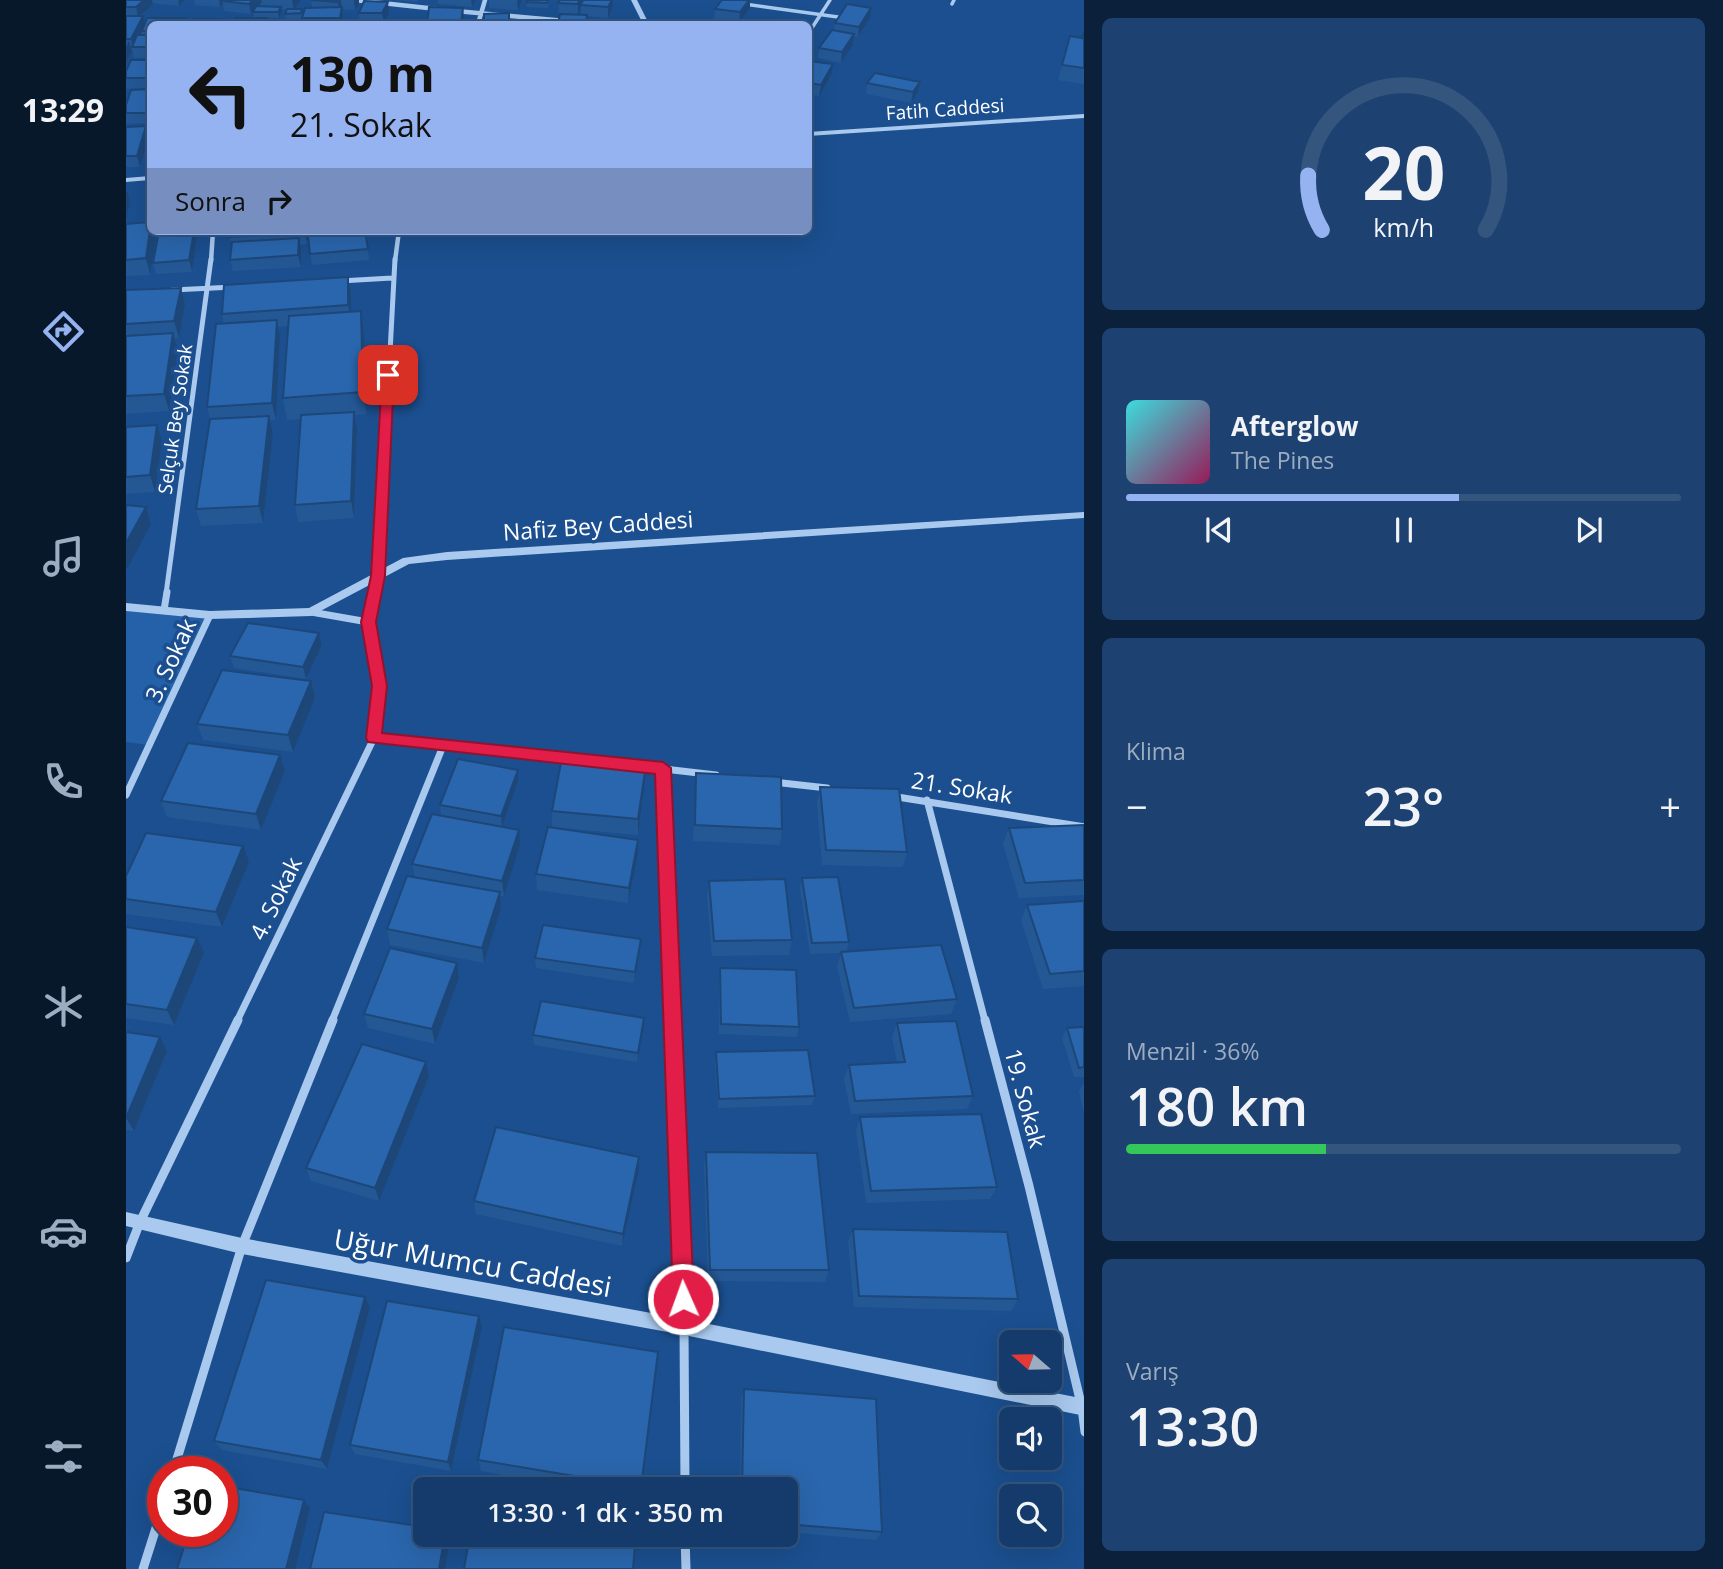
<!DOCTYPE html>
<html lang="tr">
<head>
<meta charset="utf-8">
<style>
  body { margin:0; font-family:"Open Sans",sans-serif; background:#1d4271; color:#f1f3f6; height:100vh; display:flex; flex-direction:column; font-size:26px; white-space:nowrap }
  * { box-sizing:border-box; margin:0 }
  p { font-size:23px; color:#9dadc1 }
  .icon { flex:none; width:38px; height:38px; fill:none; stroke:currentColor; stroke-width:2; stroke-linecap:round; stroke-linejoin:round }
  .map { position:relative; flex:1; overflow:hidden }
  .sheet { display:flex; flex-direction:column; gap:18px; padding:18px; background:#0b203b; width:639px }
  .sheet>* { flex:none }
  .guide { position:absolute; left:21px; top:21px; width:665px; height:214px; border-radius:10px; box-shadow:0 7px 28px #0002,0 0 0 2px #33557e; background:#95b2f1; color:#111; overflow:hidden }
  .needle { width:46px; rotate:290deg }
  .controls { position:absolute; left:873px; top:1330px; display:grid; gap:14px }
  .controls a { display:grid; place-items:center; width:63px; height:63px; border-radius:10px; background:#143b6b; box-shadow:0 7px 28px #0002,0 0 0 2px #33557e; font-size:35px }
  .speed { position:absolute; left:21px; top:1456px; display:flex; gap:14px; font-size:35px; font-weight:700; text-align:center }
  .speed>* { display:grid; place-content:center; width:91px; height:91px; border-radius:50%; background:#143b6b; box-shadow:0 7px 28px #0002,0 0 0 2px #33557e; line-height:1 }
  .speed .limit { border:10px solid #d22; background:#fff; color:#111 }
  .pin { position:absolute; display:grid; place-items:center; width:60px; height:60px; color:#fff; margin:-30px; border-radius:14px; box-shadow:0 4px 10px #0006 }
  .me { position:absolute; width:77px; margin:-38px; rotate:358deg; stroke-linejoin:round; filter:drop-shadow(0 0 5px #0008) }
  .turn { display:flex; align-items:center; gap:24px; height:147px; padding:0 28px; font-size:32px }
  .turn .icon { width:91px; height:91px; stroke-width:2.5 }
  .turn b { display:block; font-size:49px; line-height:60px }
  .then { display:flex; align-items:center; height:66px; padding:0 28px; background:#0003; gap:14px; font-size:26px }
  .big { font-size:52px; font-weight:600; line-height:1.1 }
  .sheet .card { flex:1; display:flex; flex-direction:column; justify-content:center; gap:10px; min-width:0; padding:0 24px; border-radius:10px; background:#1d4271 }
  .sheet .dial { align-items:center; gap:0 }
  .dial svg { height:182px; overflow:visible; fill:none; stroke:#33557e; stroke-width:7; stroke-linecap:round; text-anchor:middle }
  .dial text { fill:#f1f3f6; stroke:none }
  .song { display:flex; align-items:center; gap:21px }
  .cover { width:84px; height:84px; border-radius:10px; background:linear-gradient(135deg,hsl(180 70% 55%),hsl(330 70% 35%)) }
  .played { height:7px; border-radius:4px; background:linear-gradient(90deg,#95b2f1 60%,#33557e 60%) }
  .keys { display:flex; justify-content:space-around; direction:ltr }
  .heat { display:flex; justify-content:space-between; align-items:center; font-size:38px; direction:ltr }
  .charge { height:10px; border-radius:5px; background:linear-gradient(90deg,#34c759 36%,#33557e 0) }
  .trip { position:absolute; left:287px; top:1477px; width:385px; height:70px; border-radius:10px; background:#143b6b; box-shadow:0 7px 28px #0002,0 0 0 2px #33557e; font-weight:600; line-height:70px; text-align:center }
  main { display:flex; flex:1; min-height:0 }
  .menu { display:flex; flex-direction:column; width:126px; justify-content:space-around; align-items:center; background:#08182b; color:#9dadc1 }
  .menu .icon { width:49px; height:49px }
  .menu .on { color:#95b2f1 }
  .menu b { font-size:32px; color:#f1f3f6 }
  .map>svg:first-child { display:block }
</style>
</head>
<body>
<main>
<nav class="menu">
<b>13:29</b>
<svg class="icon on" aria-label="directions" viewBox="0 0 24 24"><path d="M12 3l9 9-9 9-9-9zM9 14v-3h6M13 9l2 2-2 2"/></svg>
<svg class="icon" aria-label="music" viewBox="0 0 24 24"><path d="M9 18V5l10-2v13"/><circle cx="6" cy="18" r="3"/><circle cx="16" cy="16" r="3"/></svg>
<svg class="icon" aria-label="phone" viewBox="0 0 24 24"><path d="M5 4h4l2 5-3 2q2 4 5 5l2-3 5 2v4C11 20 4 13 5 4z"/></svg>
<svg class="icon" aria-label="climate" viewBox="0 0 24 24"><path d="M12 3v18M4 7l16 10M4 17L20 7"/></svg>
<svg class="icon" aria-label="car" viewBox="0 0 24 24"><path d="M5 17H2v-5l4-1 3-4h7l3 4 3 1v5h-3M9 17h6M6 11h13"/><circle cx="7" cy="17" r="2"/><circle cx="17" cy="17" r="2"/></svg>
<svg class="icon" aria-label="filters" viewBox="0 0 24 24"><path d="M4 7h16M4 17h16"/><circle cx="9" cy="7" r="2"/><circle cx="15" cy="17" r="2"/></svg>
</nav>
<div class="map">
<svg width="959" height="1569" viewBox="0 0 959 1569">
  <rect width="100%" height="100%" fill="#1b4f8f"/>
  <path fill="#2461a8" d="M0,607L84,615L24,745L0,742Z"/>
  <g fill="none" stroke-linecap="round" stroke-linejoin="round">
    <path stroke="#a9c9ee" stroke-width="3.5" d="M618,4L712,17
      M826,4L828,0
      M682,34L704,0"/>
    <path stroke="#a9c9ee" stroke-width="4.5" d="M228,0L311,9
      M330,11L440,21
      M87,22H117
      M132,22H153L152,24
      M455,22L479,24
      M352,24L359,0
      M85,261L87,231
      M269,261L273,231"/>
    <path stroke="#a9c9ee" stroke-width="5" d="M214,281L266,278
      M46,290L108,287
      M40,594L85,259
      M248,594L252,576L269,259"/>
    <path stroke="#a9c9ee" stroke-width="7" d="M38,610L41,592
      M185,612L242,622
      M248,738L444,759
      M512,766L590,775
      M537,768L547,1021
      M647,782L701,788
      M0,795L84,615
      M765,796L959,827
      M801,800L859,1021
      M111,1021L248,738L254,686L242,622L249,592
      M206,1021L317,746"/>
    <path stroke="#a9c9ee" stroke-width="9" d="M546,1020L558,1327L559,1489
      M859,1020L903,1186L956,1408L959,1432
      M0,1258L14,1222L112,1020
      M47,1472L116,1246L207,1020
      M559,1535L560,1569
      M17,1569L37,1506"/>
    <path fill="#a9c9ee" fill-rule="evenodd" d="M505,0H511L523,24H517Z
      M959,114V118L682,136V132Z
      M24,176V180L0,182V178Z
      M959,512V518L321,560L283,564L185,616L84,619L0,611V603L84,611L183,608L277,558L321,552Z
      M0,1212L116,1238L558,1319L959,1399V1416L558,1335L116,1254L0,1226Z"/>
  </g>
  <path fill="#245895" d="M0,0H59L53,6L26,3L27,5L14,16L19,24L60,18L62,24H24V88L0,89V71L20,60L21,58H8L6,49V51L0,63Z
    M68,0H175L169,9L177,14L176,19H160L159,14L160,10L155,9L156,12L153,18L128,17L127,12L125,14L98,11L97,3L94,7L69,5Z
    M185,0H233V4L229,10L216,9L217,17L216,24H177L176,18L186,7Z
    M269,0H293L291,2Z
    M312,0H350L346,7L312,4Z
    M363,0H396L392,10L363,8Z
    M401,0H423V3L422,8L401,7Z
    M457,0H487V6L482,18L461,16V24H432L455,15V6L452,15L433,13L432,3Z
    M596,0H624V8L613,23L588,19L589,9Z
    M337,8V24H301Z
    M233,13H263L258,24L234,23Z
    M744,18L732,37L728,36L727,45L715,63L692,58L693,48L708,31L709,23Z
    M958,32V84L932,80L936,65L956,38Z
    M682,61L705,75L693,96L682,94Z
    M794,82L792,92L785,103L740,94L741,83Z
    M24,89V123L0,124V105Z
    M0,127L23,137L14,167H0Z
    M0,224L24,231H28L30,239L24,275L0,276Z
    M182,231L181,244L174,245L175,267L107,271L104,260L105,244L104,237Z
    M201,231H241V237H240L243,260L186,265L184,254L202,233Z
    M71,235L66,272L30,274L27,263Z
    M55,288L59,304L53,338H49L52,349L43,411L0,414V290Z
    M225,294V312L235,311L238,333L241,414L228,415L231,429L228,518L172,522L169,505L175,419L161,420L157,398L162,326L152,327L154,336L150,420H144L147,433L137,523L75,526L70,509L84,419L81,407L98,323L96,314Z
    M0,427L36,442L29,492L0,494Z
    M193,633L196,645L180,679L108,668L104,656Z
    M185,681L189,698L167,752L77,740L71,724Z
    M154,755L159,771L135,830L41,817L35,801Z
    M392,770V781L376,827L394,845L378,896H374L375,908L358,963L264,945L261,929L289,877L286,864L315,815L314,805Z
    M570,773L656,829L654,845L567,841Z
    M519,781L512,835L426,827V811Z
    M694,787L781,852L777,867L696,865L691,803Z
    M958,825V895L893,898L877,844L883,828Z
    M512,840V855L502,903L411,890L410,874Z
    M123,862L96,927L0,914V876Z
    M676,878L723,942L720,952L831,999L825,1014L724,1022L711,967L715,953L684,954L674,889Z
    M583,881L666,940L663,955L586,956L581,896Z
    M958,901V986L917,989L895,920L901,905Z
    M0,927L78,953L48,1025L0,1018Z
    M514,949L508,983L410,968L409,958Z
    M594,968L673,1027L671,1037L593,1034V978Z
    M333,978L309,1044L242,1028L238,1014Z
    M518,1018V1028L511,1062L408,1045L407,1035Z
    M771,1023L847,1096L841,1109L725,1114L718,1079L723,1065L771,1063L766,1037Z
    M958,1027V1077H948L936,1038L941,1028Z
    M0,1032L41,1051L8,1131L0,1130Z
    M590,1052L689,1096L686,1105L592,1108L589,1062Z
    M300,1062L303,1076L253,1201L185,1181L180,1168Z
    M958,1083V1114L953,1091Z
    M734,1117L871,1187L864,1199L740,1203L730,1131Z
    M580,1152L703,1270L699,1282L582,1281L578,1165Z
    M513,1157V1170L496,1246L350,1214L348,1201Z
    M727,1229L892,1299L885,1311L728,1307L722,1241Z
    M239,1297L244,1308L201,1469L96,1450L88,1441Z
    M356,1327L325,1471L229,1454L224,1445Z
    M532,1352L515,1489H462L355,1471L352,1460Z
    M618,1389L756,1532L750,1540L660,1532V1489H614L615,1399Z"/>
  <path fill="#1d4779" d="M18,0H26L27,5L12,17L10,7Z
    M52,0H59L53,6Z
    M93,0H99L96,1L97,3L94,7Z
    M127,0H135L136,2L125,14L123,4Z
    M166,0H175L168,10Z
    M214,0H215L217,17L216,24H215L212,2Z
    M228,0H233V4L229,10Z
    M345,0H350L346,7Z
    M391,0H396L392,10Z
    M453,0H457L452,15V4Z
    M486,0H487V6L482,18V7Z
    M623,0H624V8L613,23L614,12Z
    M262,2L263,13L258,24L256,13Z
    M155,7L156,12L153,18L152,12Z
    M337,8L338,18L337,24H336Z
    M745,8L744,18L732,37L733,27Z
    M17,16L19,26L8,47H7L5,39Z
    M728,34L727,45L715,63L716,52Z
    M3,41L6,51L0,63V47Z
    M707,64L705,75L693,96L695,85Z
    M794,82L792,92L785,103L787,92Z
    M20,126L23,137L14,167L11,156Z
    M1,191L4,202L0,220V195Z
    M24,231H28L30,239L24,275L20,258Z
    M68,231H70L71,235L66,272L63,260Z
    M179,231H182L181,244L179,233Z
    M173,238L175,249V267L172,255Z
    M222,277L225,294V322L222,305Z
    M55,288L59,304L53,338L48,321Z
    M235,311L238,333L241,414L237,392Z
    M151,320L154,336L150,420L146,403Z
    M47,333L52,349L43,411L38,394Z
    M228,412L231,429L228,518L225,501Z
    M143,416L147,433L137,523L133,506Z
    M31,425L36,442L29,492L24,475Z
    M20,507L25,524L1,569L0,565V543Z
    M193,633L196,645L180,679L177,667Z
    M185,681L189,698L167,752L162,735Z
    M154,755L159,771L135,830L130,814Z
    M520,765L519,781L512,835V819Z
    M392,770V781L376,827L375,816Z
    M393,830L394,845L378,896L376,881Z
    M512,840V855L502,903L503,888Z
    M117,846L123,862L96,927L90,912Z
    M374,892L375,908L358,963L356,948Z
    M71,938L78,953L48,1025L41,1010Z
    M515,939L514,949L508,983L509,972Z
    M331,963L333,978L309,1044L306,1029Z
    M518,1018V1028L511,1062L512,1053Z
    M34,1037L41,1051L8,1131L0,1118Z
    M300,1062L303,1076L253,1201L249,1188Z
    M513,1157V1170L496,1246L497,1234Z
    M239,1297L244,1308L201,1469L195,1460Z
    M353,1316L356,1327L325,1471L322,1462Z
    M178,1500L184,1508L169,1569H160Z
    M319,1535H322L324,1540L319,1569H313Z"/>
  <path fill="#2a66ad" stroke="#1d4779" stroke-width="2" d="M0,0H18L10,7H0Z
    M97,0H127L123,4L96,1Z
    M185,0H214L212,2Z
    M401,0H422L421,3L401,2Z
    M434,0H453L452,4L432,3Z
    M457,0H486L482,7L455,5Z
    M596,0H623L614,12L589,9Z
    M238,1L262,2L256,13H233Z
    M721,4L745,8L733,27L709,23Z
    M130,6L155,7L152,12H127Z
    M216,7L214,18H176L179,8Z
    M303,7L337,8L335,22L301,24Z
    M161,9H176L175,13L159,14Z
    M383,13V24H358V14Z
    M434,14L461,15L460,24H432Z
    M0,16H17L5,39H0Z
    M21,18H60L57,24H24V31H16Z
    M109,18H141L139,24H107Z
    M67,19H95L93,24H64Z
    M706,30L728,34L716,52L693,48Z
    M958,32V68L936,65L944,36L956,38Z
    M11,35H24V47H6Z
    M24,51V78H0V71L5,60H20Z
    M682,61L707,64L695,85L682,83Z
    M749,73L794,82L787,92L741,83Z
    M24,89V105L22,113H0V105L5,90Z
    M20,126L11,156H0V127Z
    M24,222V230L20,258L0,260V224Z
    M33,231H68L63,260L27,263Z
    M105,231H179V233L104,237Z
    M225,231H239L242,249L184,254L182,235Z
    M173,238L172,255L104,260L106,242Z
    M222,277V305L96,314L98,285Z
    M55,288L48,321L0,324V290Z
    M235,311L237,392L157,398L163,316Z
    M151,320L146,403L81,407L90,324Z
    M47,333L38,394L0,396V336Z
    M228,412L225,501L169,505L175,415Z
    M143,416L133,506L70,509L84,419Z
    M31,425L24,475L0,477V427Z
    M0,505L20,507L0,543Z
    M122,623L193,633L177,667L104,656Z
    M96,670L185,681L162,735L71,724Z
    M62,743L154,755L130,814L35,801Z
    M436,757L520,765L512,819L426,811Z
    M332,759L392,770L375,816L314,805Z
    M570,773L655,777L656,829L569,825Z
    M694,787L773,789L781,852L700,850Z
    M306,814L393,830L376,881L286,864Z
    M958,825V880L899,883L883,828Z
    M422,827L512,840L503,888L410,874Z
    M20,833L117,846L90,912L0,899V876Z
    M281,876L374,892L356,948L261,929Z
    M712,877L723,942L686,943L676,878Z
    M659,879L666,940L588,941L583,881Z
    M958,901V971L924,974L901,905Z
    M417,925L515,939L509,972L409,958Z
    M0,927L71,938L41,1010L0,1004Z
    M815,945L831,999L728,1008L715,952Z
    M264,948L331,963L306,1029L238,1014Z
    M594,968L670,970L673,1027L595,1024Z
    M415,1001L518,1018L512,1053L407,1035Z
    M830,1021L847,1096L729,1101L723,1065L779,1062L771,1023Z
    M958,1027V1067L953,1068L941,1028Z
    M0,1032L34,1037L0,1118Z
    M236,1044L300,1062L249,1188L180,1168Z
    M682,1050L689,1096L593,1099L590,1052Z
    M855,1114L871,1187L745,1191L734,1117Z
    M370,1127L513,1157L497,1234L348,1201Z
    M580,1152L691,1153L703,1270H584Z
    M727,1229L881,1232L892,1299L733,1296Z
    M140,1280L239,1297L195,1460L88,1441Z
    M261,1301L353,1316L322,1462L224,1445Z
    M378,1327L532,1352L515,1487L352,1460Z
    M618,1389L750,1399L756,1532L660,1524V1489H616Z
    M96,1486L178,1500L160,1569H51L63,1531H96Z
    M198,1512L299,1527V1535H319L313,1569H184Z
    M344,1535H441L509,1546L507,1569H338Z"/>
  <path fill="#e11d48" stroke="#92132f" stroke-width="2" d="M262,371L268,375L259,576L250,622L261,686L256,733L537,762L545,768L568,1299L565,1307L557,1310L550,1307L547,1299L529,774L242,742L240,738L246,686L235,622L245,576L256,375Z"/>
  <g text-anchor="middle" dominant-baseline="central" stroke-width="7" stroke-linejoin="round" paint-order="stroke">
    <g font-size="19" fill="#fff" stroke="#1b4f8f">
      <text transform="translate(819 109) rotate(-4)">Fatih Caddesi</text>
      <text transform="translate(49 419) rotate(-82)">Selçuk Bey Sokak</text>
    </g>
    <g font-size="23" fill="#fff" stroke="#1b4f8f">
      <text transform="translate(472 525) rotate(-4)">Nafiz Bey Caddesi</text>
      <text transform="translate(44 660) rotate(-65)">3. Sokak</text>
      <text transform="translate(836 787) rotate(9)">21. Sokak</text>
      <text transform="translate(149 898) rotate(-64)">4. Sokak</text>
      <text transform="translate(900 1098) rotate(75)">19. Sokak</text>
    </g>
    <g font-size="28" fill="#fff" stroke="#1b4f8f">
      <text transform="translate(347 1262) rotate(10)">Uğur Mumcu Caddesi</text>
    </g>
  </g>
</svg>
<div class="controls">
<a><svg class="needle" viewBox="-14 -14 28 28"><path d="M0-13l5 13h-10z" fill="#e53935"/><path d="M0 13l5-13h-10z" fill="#9dadc1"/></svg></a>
<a><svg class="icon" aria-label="sound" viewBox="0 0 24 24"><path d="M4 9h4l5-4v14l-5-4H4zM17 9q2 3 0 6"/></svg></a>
<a><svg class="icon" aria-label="search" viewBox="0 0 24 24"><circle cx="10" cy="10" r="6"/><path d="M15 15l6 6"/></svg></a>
</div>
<div class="speed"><div class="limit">30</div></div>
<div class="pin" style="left:262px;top:375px;background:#d93025"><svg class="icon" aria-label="arrive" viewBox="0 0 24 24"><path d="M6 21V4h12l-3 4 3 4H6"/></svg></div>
<svg class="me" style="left:557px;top:1299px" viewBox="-20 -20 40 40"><circle r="17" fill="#e11d48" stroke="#fff" stroke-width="3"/><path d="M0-11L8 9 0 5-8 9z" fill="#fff"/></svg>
<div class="trip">13:30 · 1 dk · 350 m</div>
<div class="guide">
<div class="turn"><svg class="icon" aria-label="left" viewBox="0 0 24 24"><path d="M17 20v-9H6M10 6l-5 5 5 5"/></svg><div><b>130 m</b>21. Sokak</div></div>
<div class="then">Sonra<svg class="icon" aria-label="right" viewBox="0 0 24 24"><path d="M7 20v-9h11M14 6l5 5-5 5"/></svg></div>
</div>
</div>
<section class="sheet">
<div class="card dial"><svg viewBox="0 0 100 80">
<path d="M14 69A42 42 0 1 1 86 69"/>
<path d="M14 69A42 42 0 0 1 8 45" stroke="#95b2f1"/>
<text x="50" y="56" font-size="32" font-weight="700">20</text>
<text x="50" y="72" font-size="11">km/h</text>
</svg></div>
<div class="card">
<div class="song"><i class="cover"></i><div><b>Afterglow</b><p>The Pines</p></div></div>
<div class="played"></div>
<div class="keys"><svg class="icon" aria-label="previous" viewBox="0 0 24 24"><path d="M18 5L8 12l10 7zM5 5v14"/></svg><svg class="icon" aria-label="pause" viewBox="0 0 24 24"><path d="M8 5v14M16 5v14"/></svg><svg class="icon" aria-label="next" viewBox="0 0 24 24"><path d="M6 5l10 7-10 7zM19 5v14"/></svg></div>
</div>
<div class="card"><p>Klima</p>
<div class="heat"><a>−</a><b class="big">23°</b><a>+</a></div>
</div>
<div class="card"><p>Menzil · 36%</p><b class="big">180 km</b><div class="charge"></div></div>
<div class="card"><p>Varış</p><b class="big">13:30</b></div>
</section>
</main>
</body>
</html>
